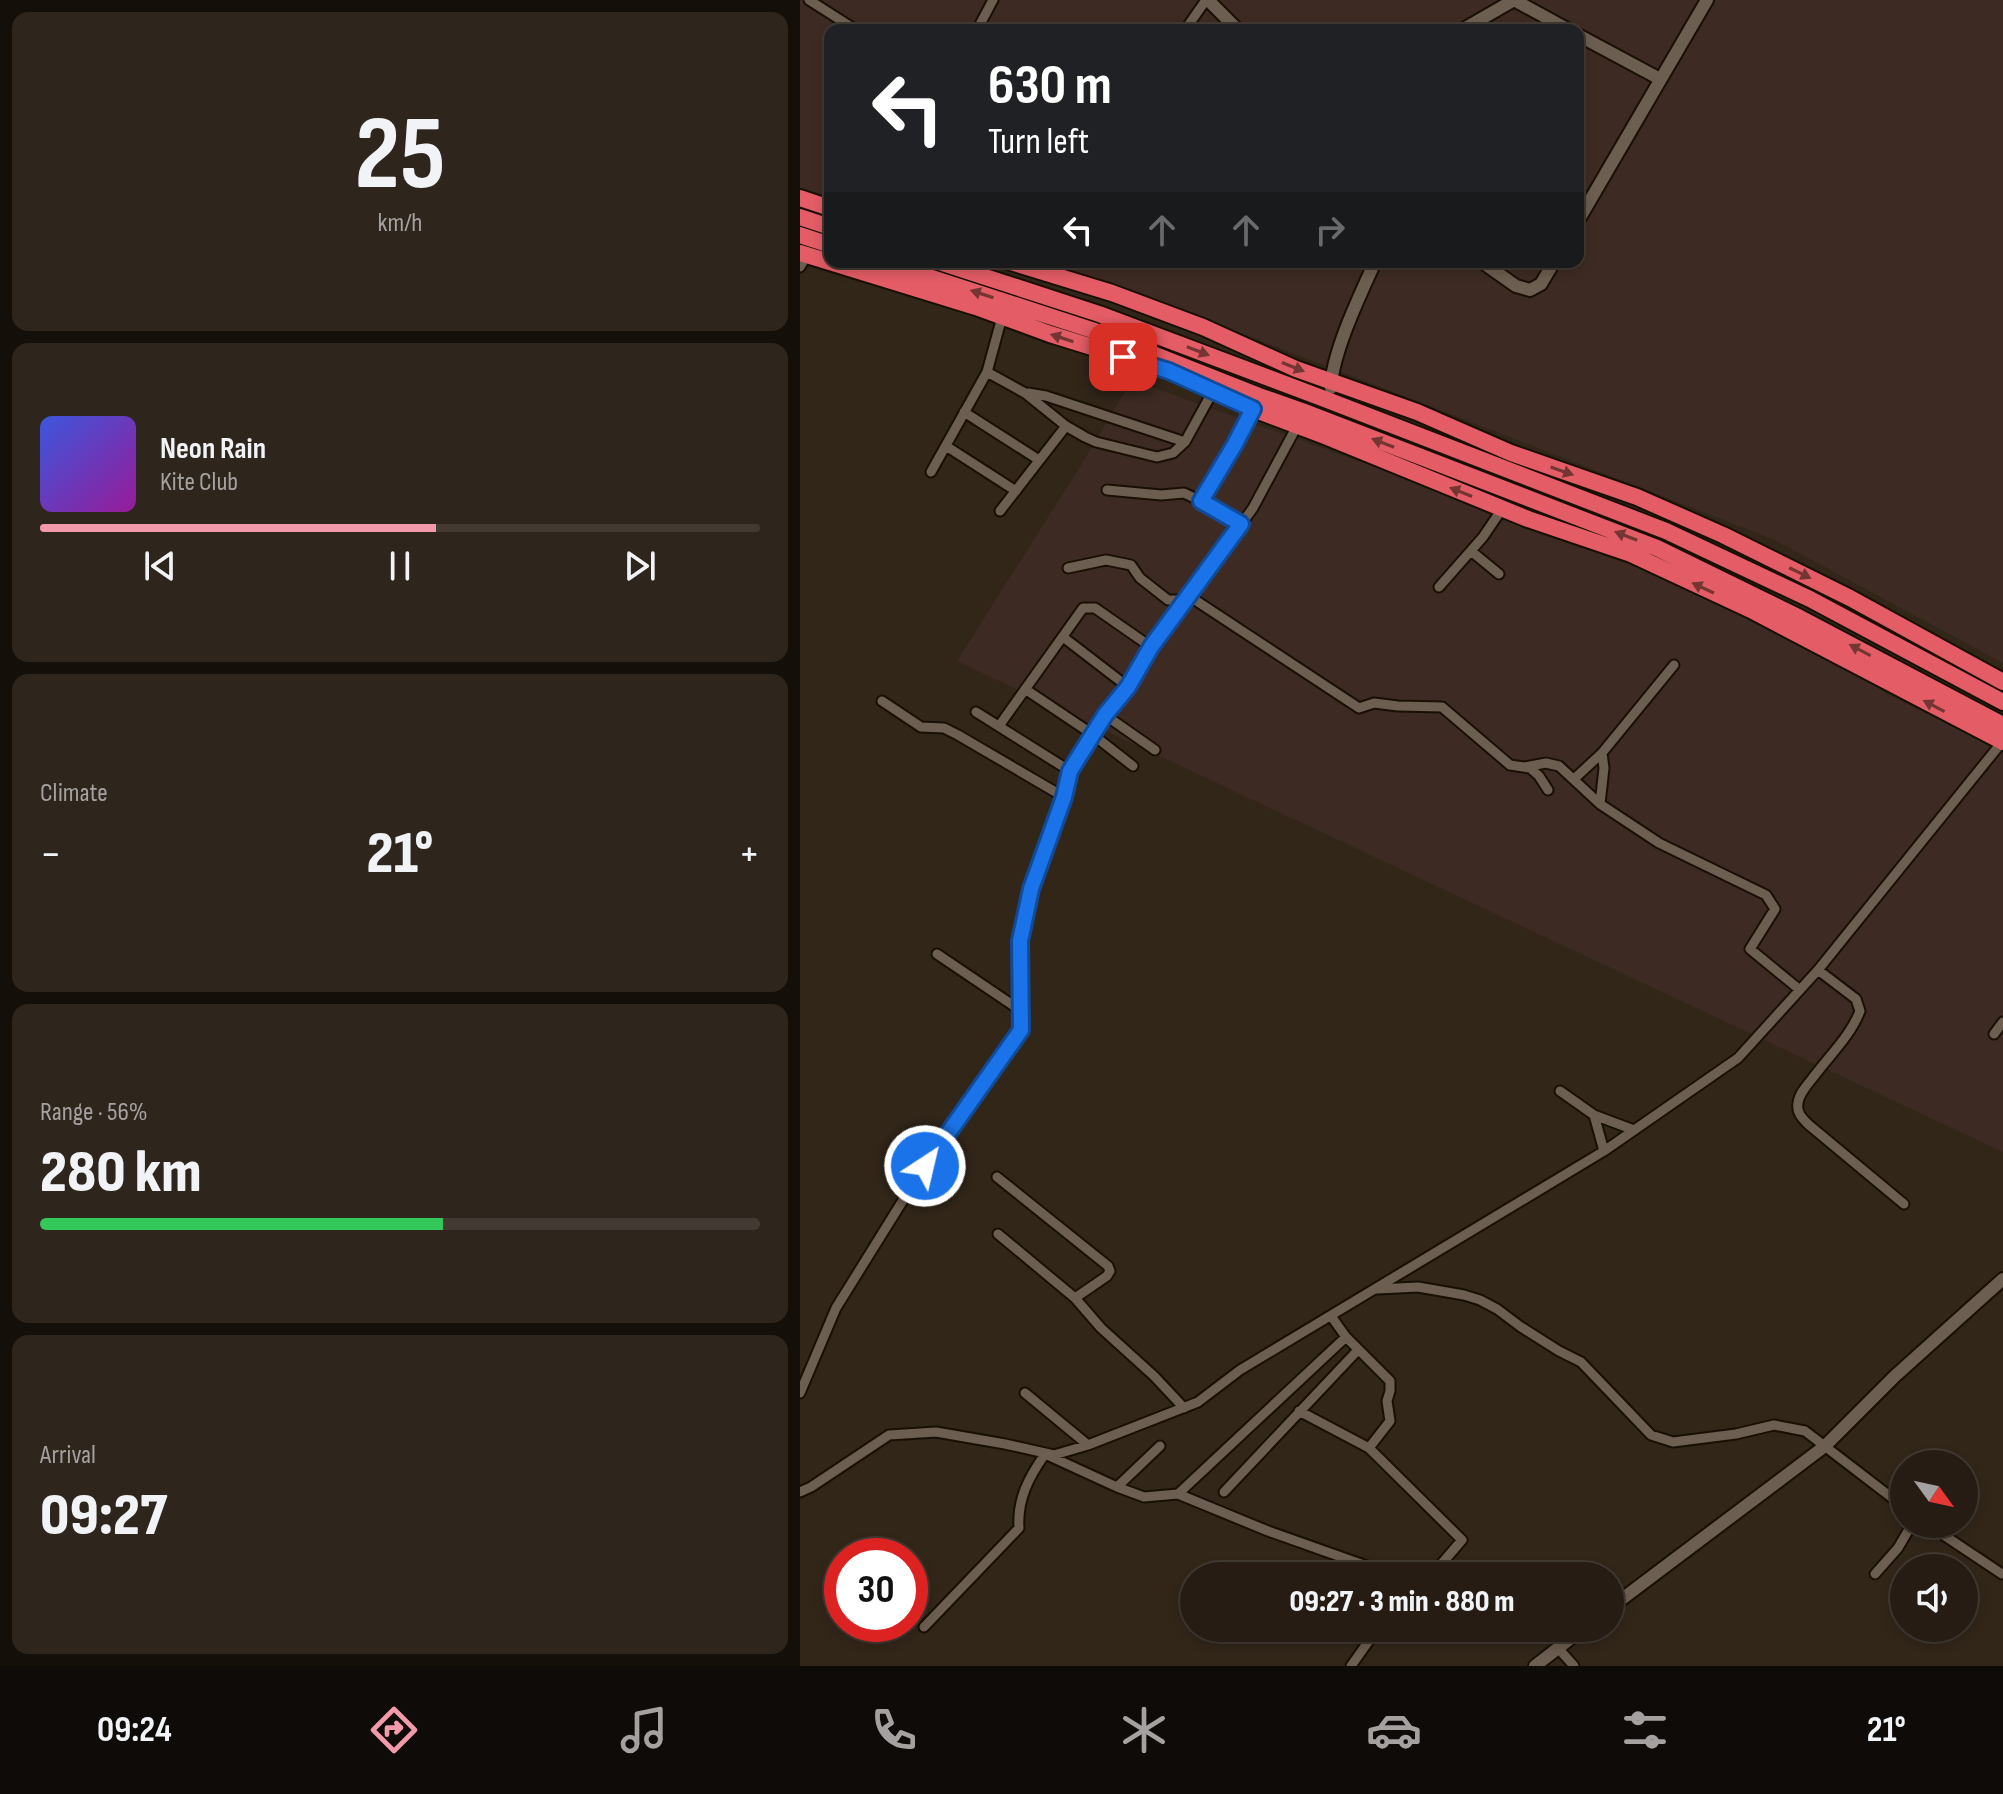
<!DOCTYPE html>
<html lang="en">
<head>
<meta charset="utf-8">
<style>
  body { margin:0; font-family:"Sofia Sans Condensed",sans-serif; background:#2e251c; color:#f1f3f6; height:100vh; display:flex; flex-direction:column; font-size:30px; white-space:nowrap }
  * { box-sizing:border-box; margin:0 }
  p { font-size:26px; color:#a4a1a0 }
  .icon { flex:none; width:44px; height:44px; fill:none; stroke:currentColor; stroke-width:2; stroke-linecap:round; stroke-linejoin:round }
  .map { position:relative; flex:1; overflow:hidden }
  .side { display:flex; flex-direction:column; gap:12px; padding:12px; background:#150f0a; width:800px }
  .side>* { flex:none }
  .hud { position:absolute; left:24px; top:24px; width:760px; height:244px; border-radius:16px; box-shadow:0 4px 12px #0003,0 0 0 2px #423a33; background:#202124; color:#fff; overflow:hidden }
  .needle { width:52px; rotate:123deg }
  .fabs { position:absolute; left:1090px; top:1450px; display:grid; gap:16px }
  .fabs a { display:grid; place-items:center; width:88px; height:88px; border-radius:50%; background:#261c13; box-shadow:0 4px 12px #0003,0 0 0 2px #423a33; font-size:40px }
  .speed { position:absolute; left:24px; top:1538px; display:flex; gap:16px; font-size:40px; font-weight:700; text-align:center }
  .speed>* { display:grid; place-content:center; width:104px; height:104px; border-radius:50%; background:#261c13; box-shadow:0 4px 12px #0003,0 0 0 2px #423a33; line-height:1 }
  .speed .limit { border:12px solid #d22; background:#fff; color:#111 }
  .pin { position:absolute; display:grid; place-items:center; width:68px; height:68px; color:#fff; margin:-34px; border-radius:16px; box-shadow:0 4px 12px #0006 }
  .me { position:absolute; width:88px; margin:-44px; rotate:35deg; stroke-linejoin:round; filter:drop-shadow(0 0 6px #0008) }
  .turn { display:flex; align-items:center; gap:28px; height:168px; padding:0 32px; font-size:36px }
  .turn .icon { width:104px; height:104px; stroke-width:2.5 }
  .turn b { display:block; font-size:56px; line-height:68px }
  .lanes { display:flex; align-items:center; height:76px; padding:0 32px; background:#0003; justify-content:center; gap:40px; direction:ltr }
  .lanes .off { opacity:.35 }
  .big { font-size:60px; font-weight:800; line-height:1.1 }
  .side .card { flex:1; display:flex; flex-direction:column; justify-content:center; gap:12px; min-width:0; padding:0 28px; border-radius:16px; background:#2e251c }
  .side .dial { align-items:center; gap:0 }
  .dial b { font-size:104px; line-height:1 }
  .song { display:flex; align-items:center; gap:24px }
  .cover { width:96px; height:96px; border-radius:12px; background:linear-gradient(135deg,hsl(230 70% 55%),hsl(300 70% 35%)) }
  .played { height:8px; border-radius:4px; background:linear-gradient(90deg,#f39aaa 55%,#423a33 55%) }
  .keys { display:flex; justify-content:space-around; direction:ltr }
  .heat { display:flex; justify-content:space-between; align-items:center; font-size:44px; direction:ltr }
  .charge { height:12px; border-radius:6px; background:linear-gradient(90deg,#34c759 56%,#423a33 0) }
  .trip { position:absolute; left:380px; top:1562px; width:444px; height:80px; border-radius:40px; background:#261c13; box-shadow:0 4px 12px #0003,0 0 0 2px #423a33; font-weight:800; line-height:80px; text-align:center }
  .tab-bar { display:flex; height:128px; justify-content:space-around; align-items:center; background:#0f0b08; color:#a4a1a0 }
  .tab-bar .icon { width:56px; height:56px }
  .tab-bar .current { color:#f39aaa }
  .tab-bar b { font-size:36px; color:#f1f3f6 }
  main { display:flex; flex:1; min-height:0 }
  .map>svg:first-child { display:block }
</style>
</head>
<body>
<main>
<section class="side">
<div class="card dial"><b>25</b><p>km/h</p></div>
<div class="card">
<div class="song"><i class="cover"></i><div><b>Neon Rain</b><p>Kite Club</p></div></div>
<div class="played"></div>
<div class="keys"><svg class="icon" aria-label="previous" viewBox="0 0 24 24"><path d="M18 5L8 12l10 7zM5 5v14"/></svg><svg class="icon" aria-label="pause" viewBox="0 0 24 24"><path d="M8 5v14M16 5v14"/></svg><svg class="icon" aria-label="next" viewBox="0 0 24 24"><path d="M6 5l10 7-10 7zM19 5v14"/></svg></div>
</div>
<div class="card"><p>Climate</p>
<div class="heat"><a>−</a><b class="big">21°</b><a>+</a></div>
</div>
<div class="card"><p>Range · 56%</p><b class="big">280 km</b><div class="charge"></div></div>
<div class="card"><p>Arrival</p><b class="big">09:27</b></div>
</section>
<div class="map">
<svg width="1203" height="1666" viewBox="0 0 1203 1666">
  <rect width="100%" height="100%" fill="#322619"/>
  <path fill="#3d2b23" d="M0,0H1203V663L973,539L449,336L373,309L226,262H778V30H30V199L0,190Z
    M332,380L804,549L982,630L1091,696L1203,751V1152L157,661L283,462Z"/>
  <g fill="none" stroke-linecap="round" stroke-linejoin="round">
    <g stroke="#190f04" stroke-width="13">
      <path id="street" d="M9,0L56,30
        M177,30L193,0
        M385,30L406,0
        M0,267L7,255
        M187,372L225,393L266,426L285,437L296,442L357,457L373,453L385,442L413,391
        M228,393L246,396L385,442
        M164,412L239,460
        M146,446L216,491
        M131,472L187,372L202,317
        M307,490L361,495L384,493L401,501L441,524
        M401,501L435,444L453,409
        M200,511L266,426
        M671,551L699,574
        M268,568L306,560L331,565L340,578L368,600H386
        M639,587L683,537L702,509
        M389,596L559,708L574,703L598,706L642,707L710,765L730,768L739,776L748,790
        M263,637L328,687
        M225,689L292,734L333,766
        M82,701L121,727L144,728L158,735L264,797
        M176,712L270,771
        M305,715L355,750
        M199,726L283,608H295L351,647
        M724,767L746,763L759,766L800,804L859,843L966,895L975,909L950,949L1000,990
        M774,779L802,753L874,665
        M800,804L804,768L802,753
        M137,954L220,1010
        M1018,970L1056,999L1060,1011C1051,1035 1030,1055 1015,1075C1009,1083 999,1093 998,1103C996,1113 1003,1119 1009,1125L1104,1204
        M1194,1034L1203,1022
        M760,1091L794,1115L834,1130
        M794,1115L804,1151
        M197,1177L308,1266L310,1271L307,1276L275,1298
        M198,1234L275,1298L301,1328L354,1376L384,1408
        M578,1289L618,1287L664,1295L680,1300L697,1309L721,1327L759,1351L781,1362L851,1435L873,1442L936,1434L974,1425L1005,1431L1104,1507
        M531,1316L546,1337L590,1381V1391L587,1401L590,1421L569,1448
        M0,1393L36,1308L110,1189L221,1030L220,941L231,889L264,797L270,771L305,715L328,687L351,647L453,508L497,426
        M225,1393L288,1445
        M499,1411L569,1448L662,1540L631,1576
        M317,1487L360,1446
        M0,1492L11,1487L89,1435L136,1432L205,1444L254,1455L288,1445L398,1402L440,1370L804,1151L938,1058L1018,970L1202,742
        M424,1492L558,1350
        M378,1494L468,1531L578,1570L588,1576
        M1127,1524L1202,1574
        M1075,1574L1098,1548L1112,1524
        M124,1627L219,1528C217,1499 229,1477 245,1454L317,1487L344,1497L378,1494L546,1337
        M758,1648L774,1666
        M551,1666L578,1628"/>
    </g>
    <g stroke="#190f04" stroke-width="16">
      <path id="secondary" d="M408,0L438,30
        M662,30L714,0L769,30
        M778,35L860,79
        M778,221L907,0
        M682,262L716,286L730,290L741,284L754,262
        M531,388C532,353 560,295 575,262
        M810,1608L1025,1446L1095,1376L1203,1279
        M735,1666L784,1628"/>
    </g>
    <g stroke="#190f04" stroke-width="20">
      <path id="highway" d="M0,198L30,208
        M0,217L30,227
        M0,235L30,245
        M0,253L176,307L250,334L369,371L453,409L525,436L728,519L831,554L951,610L1203,742
        M83,262L292,330L459,396L502,411L857,548L1000,618L1203,725
        M139,262L299,314L522,398L866,531L1010,599L1203,702
        M211,262L312,293L403,327L496,369L617,412L711,453L837,497L923,535L1050,598L1203,682"/>
    </g>
    <use href="#street" stroke="#6c5e50" stroke-width="9"/>
    <use href="#secondary" stroke="#6c5e50" stroke-width="12"/>
    <use href="#highway" stroke="#e35c66" stroke-width="16"/>
  </g>
  <defs><path id="oneway-solid" d="M-6-.8H1V-3.2L6.5 0L1 3.2V.8H-6Z" transform="scale(2)"/></defs>
  <g fill="#733632">
    <use href="#oneway-solid" transform="translate(182 294) rotate(-162)"/>
    <use href="#oneway-solid" transform="translate(262 338) rotate(-162)"/>
    <use href="#oneway-solid" transform="translate(398 351) rotate(21)"/>
    <use href="#oneway-solid" transform="translate(493 367) rotate(22)"/>
    <use href="#oneway-solid" transform="translate(583 443) rotate(-159)"/>
    <use href="#oneway-solid" transform="translate(762 471) rotate(19)"/>
    <use href="#oneway-solid" transform="translate(661 492) rotate(-158)"/>
    <use href="#oneway-solid" transform="translate(826 536) rotate(-159)"/>
    <use href="#oneway-solid" transform="translate(1000 573) rotate(26)"/>
    <use href="#oneway-solid" transform="translate(903 588) rotate(-155)"/>
    <use href="#oneway-solid" transform="translate(1060 650) rotate(-152)"/>
    <use href="#oneway-solid" transform="translate(1134 706) rotate(-152)"/>
  </g>
  <g fill="none" stroke-linecap="round" stroke-linejoin="round">
    <g stroke="#114b97" stroke-width="20">
      <path id="route" d="M125,1166L221,1030L220,941L231,889L264,797L270,771L305,715L328,687L351,647L441,524L401,501L435,444L453,409L369,371L323,357"/>
    </g>
    <use href="#route" stroke="#1a73e8" stroke-width="14"/>
  </g>
</svg>
<div class="fabs">
<a><svg class="needle" viewBox="-14 -14 28 28"><path d="M0-13l5 13h-10z" fill="#e53935"/><path d="M0 13l5-13h-10z" fill="#a4a1a0"/></svg></a>
<a><svg class="icon" aria-label="sound" viewBox="0 0 24 24"><path d="M4 9h4l5-4v14l-5-4H4zM17 9q2 3 0 6"/></svg></a>
</div>
<div class="speed"><div class="limit">30</div></div>
<div class="pin" style="left:323px;top:357px;background:#d93025"><svg class="icon" aria-label="arrive" viewBox="0 0 24 24"><path d="M6 21V4h12l-3 4 3 4H6"/></svg></div>
<svg class="me" style="left:125px;top:1166px" viewBox="-20 -20 40 40"><circle r="17" fill="#1a73e8" stroke="#fff" stroke-width="3"/><path d="M0-11L8 9 0 5-8 9z" fill="#fff"/></svg>
<div class="trip">09:27 · 3 min · 880 m</div>
<div class="hud">
<div class="turn"><svg class="icon" aria-label="left" viewBox="0 0 24 24"><path d="M17 20v-9H6M10 6l-5 5 5 5"/></svg><div><b>630 m</b>Turn left</div></div>
<div class="lanes"><svg class="icon" aria-label="left" viewBox="0 0 24 24"><path d="M17 20v-9H6M10 6l-5 5 5 5"/></svg><svg class="icon off" aria-label="ahead" viewBox="0 0 24 24"><path d="M12 20V5M6 11l6-6 6 6"/></svg><svg class="icon off" aria-label="ahead" viewBox="0 0 24 24"><path d="M12 20V5M6 11l6-6 6 6"/></svg><svg class="icon off" aria-label="right" viewBox="0 0 24 24"><path d="M7 20v-9h11M14 6l5 5-5 5"/></svg></div>
</div>
</div>
</main>
<nav class="tab-bar">
<b>09:24</b>
<svg class="icon current" aria-label="directions" viewBox="0 0 24 24"><path d="M12 3l9 9-9 9-9-9zM9 14v-3h6M13 9l2 2-2 2"/></svg>
<svg class="icon" aria-label="music" viewBox="0 0 24 24"><path d="M9 18V5l10-2v13"/><circle cx="6" cy="18" r="3"/><circle cx="16" cy="16" r="3"/></svg>
<svg class="icon" aria-label="phone" viewBox="0 0 24 24"><path d="M5 4h4l2 5-3 2q2 4 5 5l2-3 5 2v4C11 20 4 13 5 4z"/></svg>
<svg class="icon" aria-label="climate" viewBox="0 0 24 24"><path d="M12 3v18M4 7l16 10M4 17L20 7"/></svg>
<svg class="icon" aria-label="car" viewBox="0 0 24 24"><path d="M5 17H2v-5l4-1 3-4h7l3 4 3 1v5h-3M9 17h6M6 11h13"/><circle cx="7" cy="17" r="2"/><circle cx="17" cy="17" r="2"/></svg>
<svg class="icon" aria-label="filters" viewBox="0 0 24 24"><path d="M4 7h16M4 17h16"/><circle cx="9" cy="7" r="2"/><circle cx="15" cy="17" r="2"/></svg>
<b>21°</b>
</nav>
</body>
</html>
